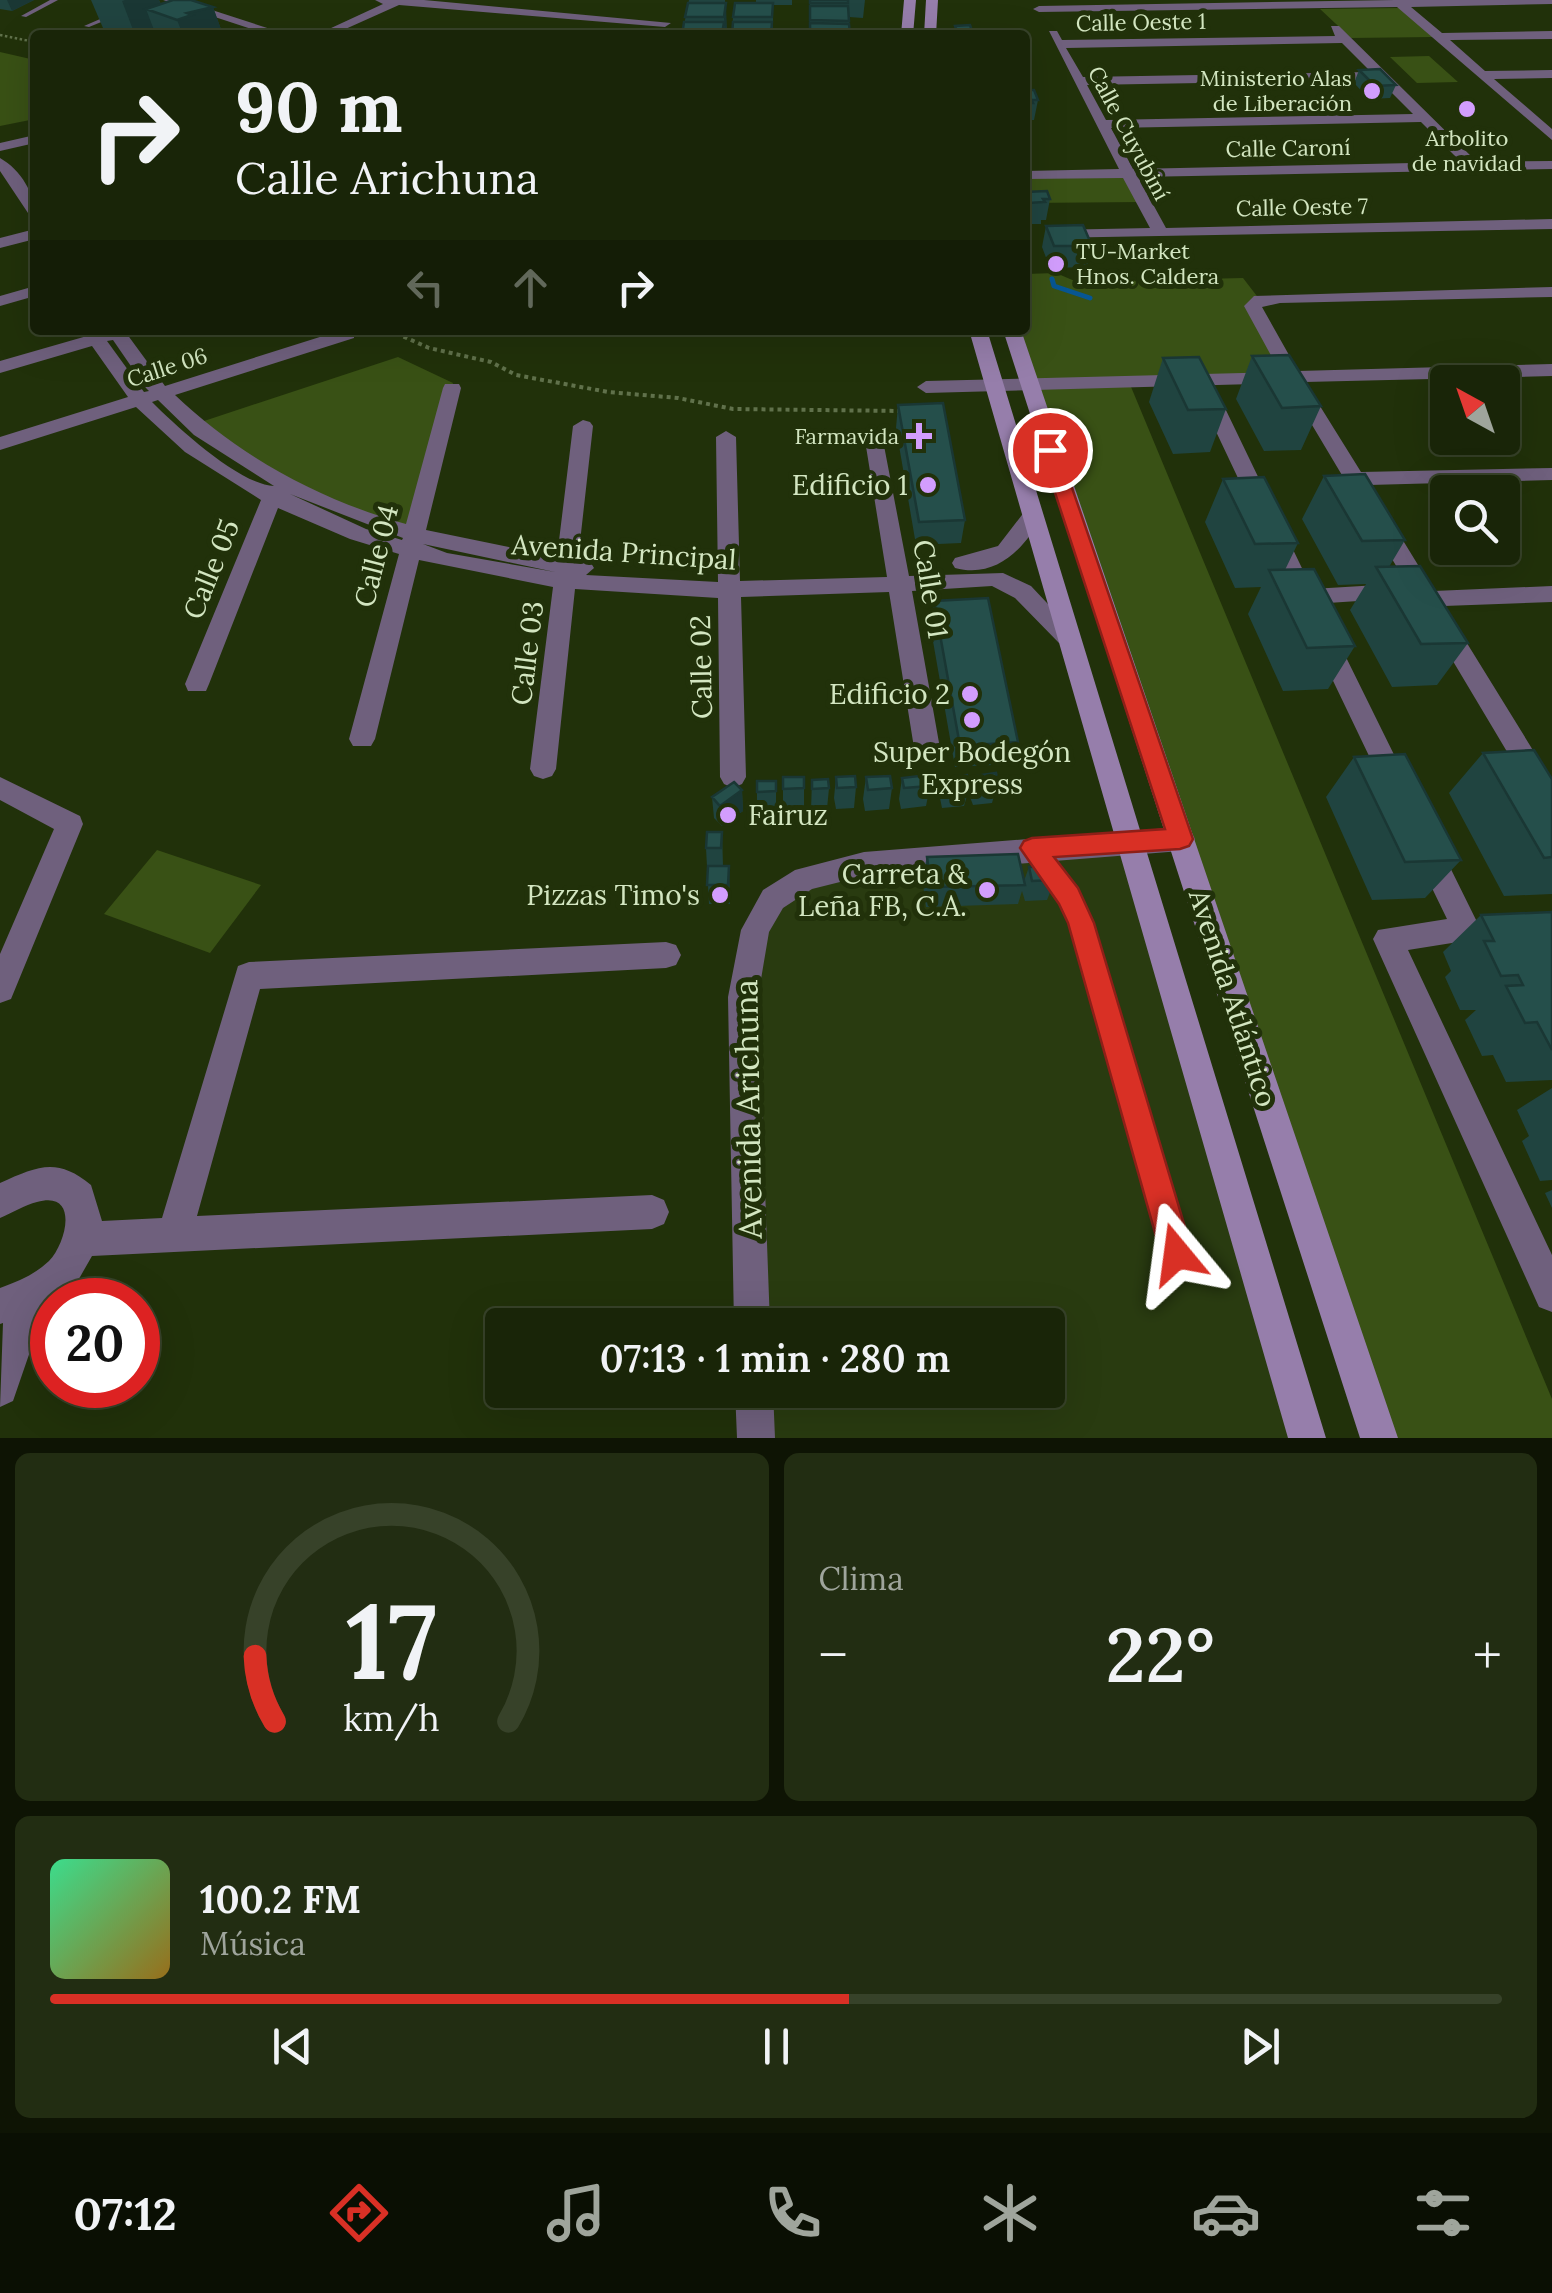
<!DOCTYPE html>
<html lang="es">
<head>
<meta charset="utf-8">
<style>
  body { margin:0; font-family:Lora,serif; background:#222d12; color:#f1f3f6; height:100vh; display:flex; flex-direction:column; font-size:38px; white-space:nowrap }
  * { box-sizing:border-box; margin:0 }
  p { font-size:32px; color:#9fa59c }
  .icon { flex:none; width:55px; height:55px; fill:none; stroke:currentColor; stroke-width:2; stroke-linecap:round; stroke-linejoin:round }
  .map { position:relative; height:1438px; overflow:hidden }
  .panel { display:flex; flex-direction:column; gap:15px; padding:15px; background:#0e1404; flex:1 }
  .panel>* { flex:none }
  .top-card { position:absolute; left:30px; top:30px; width:1000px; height:305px; border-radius:10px; box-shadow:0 10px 40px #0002,0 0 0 2px #374229; background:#192508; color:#f1f3f6; overflow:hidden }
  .needle { width:65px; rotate:320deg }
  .controls { position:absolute; left:1430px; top:365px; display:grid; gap:20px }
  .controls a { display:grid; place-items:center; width:90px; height:90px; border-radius:10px; background:#192508; box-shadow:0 10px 40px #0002,0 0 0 2px #374229; font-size:50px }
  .speed { position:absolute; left:30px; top:1278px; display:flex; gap:20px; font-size:50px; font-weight:700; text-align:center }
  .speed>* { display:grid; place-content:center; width:130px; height:130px; border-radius:50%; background:#192508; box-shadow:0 10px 40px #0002,0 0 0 2px #374229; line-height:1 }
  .speed .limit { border:15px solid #d22; background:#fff; color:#111 }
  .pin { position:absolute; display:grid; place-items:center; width:85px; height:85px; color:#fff; margin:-42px; border:5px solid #fff; border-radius:50%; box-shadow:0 2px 10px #0007 }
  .me { position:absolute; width:110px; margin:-55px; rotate:344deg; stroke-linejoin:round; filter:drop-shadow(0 0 8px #0008) }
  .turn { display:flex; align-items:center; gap:35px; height:210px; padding:0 40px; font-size:45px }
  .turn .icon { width:130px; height:130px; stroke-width:2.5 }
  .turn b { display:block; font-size:70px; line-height:85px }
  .lanes { display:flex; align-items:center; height:95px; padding:0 40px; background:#0003; justify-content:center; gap:50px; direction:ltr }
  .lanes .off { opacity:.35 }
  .big { font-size:75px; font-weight:600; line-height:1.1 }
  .panel .widget { flex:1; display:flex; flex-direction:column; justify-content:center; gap:15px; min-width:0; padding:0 35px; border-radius:15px; background:#222d12 }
  .panel .dial { align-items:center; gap:0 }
  .dial svg { height:260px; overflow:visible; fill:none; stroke:#374229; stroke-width:7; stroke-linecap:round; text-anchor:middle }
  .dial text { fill:#f1f3f6; stroke:none }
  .song { display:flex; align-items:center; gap:30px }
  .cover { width:120px; height:120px; border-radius:15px; background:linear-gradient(135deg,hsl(150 70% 55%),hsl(40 70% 35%)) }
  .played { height:10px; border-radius:5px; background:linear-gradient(90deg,#d93025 55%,#374229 55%) }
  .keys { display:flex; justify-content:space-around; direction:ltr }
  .heat { display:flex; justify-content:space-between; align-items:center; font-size:55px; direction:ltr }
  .panel .tiles { flex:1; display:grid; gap:15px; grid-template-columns:1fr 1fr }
  .widget:last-child { grid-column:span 2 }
  .trip { position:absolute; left:485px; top:1308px; width:580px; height:100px; border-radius:10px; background:#192508; box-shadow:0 10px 40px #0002,0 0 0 2px #374229; font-weight:600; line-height:100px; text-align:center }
  .dock { display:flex; height:160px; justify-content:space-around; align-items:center; background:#0a0f03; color:#9fa59c }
  .dock .icon { width:70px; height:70px }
  .dock .selected { color:#d93025 }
  .dock b { font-size:45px; color:#f1f3f6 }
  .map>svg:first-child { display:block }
</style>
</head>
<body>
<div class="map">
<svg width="1552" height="1438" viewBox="0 0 1552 1438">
  <rect width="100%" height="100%" fill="#21310a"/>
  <path fill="#293b10" d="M1128,841L1307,1438H756L754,1390H1048V1325H752L755,930L805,879Z"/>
  <path fill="#395115" d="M1400,8L1433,37L1351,38L1320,9Z
    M0,52L35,60V119L0,126Z
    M1429,56L1458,82L1417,83L1390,57Z
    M1127,173L1143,202L1025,203V175Z
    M1056,273L1077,282L1243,278L1260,300L1256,302L1292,376L1129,382L1552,1399V1438H1379L1012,330H1025V274Z
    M398,357L453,383L412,533L336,505L192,425Z
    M157,850L261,885L210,953L104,914Z"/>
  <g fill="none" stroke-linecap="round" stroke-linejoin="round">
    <path stroke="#075692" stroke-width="5" d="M1052,279L1054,286L1090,298"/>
    <path stroke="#60714b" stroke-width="2.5" stroke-dasharray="2.5 2.5" stroke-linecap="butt" d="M0,35L35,42"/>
    <path stroke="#60714b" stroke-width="4" stroke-dasharray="4 4" stroke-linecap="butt" d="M389,330L429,348L491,362L516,375L608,392L678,398L733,409L901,411"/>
    <path fill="#6f607d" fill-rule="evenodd" d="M50,0H58L26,17L21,16Z
      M114,13L116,16L89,27L84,26Z
      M204,23H208L238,35H229L204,25Z
      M1033,842L1038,843L1075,892L1089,923L1187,1254L1184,1261L1177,1264L1170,1261L1167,1254L1073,923L1063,902L1028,853L1025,848L1028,843Z"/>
    <path fill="#6f607d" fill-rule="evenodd" d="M163,0H181L289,35H270Z
      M375,0H424L671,23L665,27L399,5L332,35H316L383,4Z
      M1395,0H1552V4L1411,7L1442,33L1552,31V39L1450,40L1485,71L1552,70V78L1494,79L1552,129V140L1397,7L1039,12L1033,9L1039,6Z
      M1331,26H1339L1477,162L1552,161V169L1138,177L1166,228L1552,219V229L1047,238V232L1053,230L1150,228L1123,178L1025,179V171L1119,169L1049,31H1057L1062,40L1335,36ZM1342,43L1371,72L1083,77L1066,48ZM1379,80L1413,114L1106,120L1087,85ZM1421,122L1461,162L1133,169L1111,128Z
      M35,135V143L0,151V143Z
      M0,158C21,170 35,193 35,218L30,216L0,171Z
      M35,229V239L0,248V238Z
      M35,286V296L0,306V296Z
      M1552,287V297L1280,303L1262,307L1298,371L1552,364V376L1305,382L1361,472L1552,468V480L1369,485L1434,591L1552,586V602L1444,606L1552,781V815L1543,812L1287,383L926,393L917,387L926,381L1280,372L1244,306L1254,296Z
      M83,330H124L165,386L342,330H354V338L175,395C240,457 320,500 406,524L443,388L445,384H459L461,388L426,530L557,557L573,426L583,420L590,422L593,426L578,560L591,563L594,568L586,575L718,582L716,437L726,431L736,437L740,581L887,577L864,434L867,430H881L909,576L1003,573L1031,586L1079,637L1075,643H1059L1015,598L992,586L912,591L941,754L937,761H919L915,754L889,592L741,597L746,777L742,784L733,788L724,784L720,777L718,598L575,589L556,769L552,776L543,779L534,776L530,769L553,587L419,560L375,739L371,746H353L349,739L399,554L350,539L278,508L209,684L206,691H188L185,684L261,500L185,452L136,407L0,450V437L128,397L92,346L0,373V361L87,336ZM113,340L146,388L149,391L144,392L107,341ZM158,400L194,435L274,486C240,485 177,427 152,402ZM290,494L403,538L402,540L366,529ZM423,544L555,572L447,553Z
      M1213,398L1223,404L1312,589L1395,584L1403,586L1406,592L1403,598L1298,605L1203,404Z
      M1032,509L1043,516C1024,548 997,579 955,568L952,563L955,558L998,546L1025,511Z
      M1325,630L1337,639L1408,783L1404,791L1395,794L1386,791L1382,783L1313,639Z
      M0,777L80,816L83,824L11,999L0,1003V954L54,829L0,800Z
      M1181,827L1191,831L1195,839L1191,847L1181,851L864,876L812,889L783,908L769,932L758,997L770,1325H734L728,997L741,930L763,890L795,870L864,852Z
      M1428,839L1438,843L1481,930L1477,939L1408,950L1552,1255V1312L1539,1307L1373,939L1378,930L1447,919L1414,851L1418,843Z
      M666,942L676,945L681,955L676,965L666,968L260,989L197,1216L652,1195L664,1200L669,1212L664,1224L652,1229L92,1256L76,1284L45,1308L13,1401L0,1407L3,1323L0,1324V1288C19,1281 34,1275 49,1261C67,1242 79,1190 37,1202C25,1205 12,1213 0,1218V1183C38,1166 57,1157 91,1185L102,1221L162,1218L238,966L249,962Z
      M735,1390H773L775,1438H737Z"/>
    <path fill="#967eab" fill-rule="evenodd" d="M904,0H916L913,35H901Z
      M926,0H938L936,35H924Z
      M969,330H987L1326,1438H1288Z
      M1003,330H1021L1398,1438H1360Z"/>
  </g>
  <path fill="#204440" d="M0,0H34L12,11L0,9Z
    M91,0H159L161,4L213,7L223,35H156L154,30L141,35H130L103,28Z
    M689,0H725L727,35H682Z
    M756,0H792V5H773V35H732L733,17L756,3Z
    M810,0H865L863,18L849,17L850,35H809Z
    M1359,70L1396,85L1390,98L1369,99L1354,83Z
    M1025,90L1038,100L1034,120H1030L1028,129H1025Z
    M1025,192L1050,199L1046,220H1041V224H1025Z
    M1046,226L1092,246L1087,267L1050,268L1042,247Z
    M1252,356L1321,406L1301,450L1264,451L1236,399Z
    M1163,358L1226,409L1210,452L1173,454L1149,402Z
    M898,405L965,520L961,543L916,545L896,428Z
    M1324,476L1405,540L1389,567L1468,643L1437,685L1392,687L1350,610L1366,584L1338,585L1302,519Z
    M1223,479L1298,543L1285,570L1355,646L1328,689L1283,691L1248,614L1261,587L1235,588L1205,522Z
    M934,601L1018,742L1011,764L955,767L930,624Z
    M1483,753L1552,779V894L1504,896L1449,793Z
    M1354,757L1461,860L1425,898L1372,900L1326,797Z
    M975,776L998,782L992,803L973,805L970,797Z
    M783,777H804V809L783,810Z
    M836,777L856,787L854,808L836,809L834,798Z
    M866,777L892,788L889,809L865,811L863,799Z
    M944,777L970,785L964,806L942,808L940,798Z
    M902,778L930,786L926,806L901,809L899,799Z
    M812,780L829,788L827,809L811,810Z
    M757,781H776V812H757Z
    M742,790L743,811L722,826L714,818L712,797Z
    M722,832L723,866H729L730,904H709L706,848Z
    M927,857L1024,881L1029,867L1055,880L1047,900L1025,901L1022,891L1018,904L926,907L922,877Z
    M1552,912V1080L1506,1082L1493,1055L1482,1056L1465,1020L1476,1010H1460L1445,977L1451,971L1443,952L1481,915Z
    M1552,1088V1180L1540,1181L1522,1141L1529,1136L1517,1110Z
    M1552,1190V1208L1545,1193Z"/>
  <path fill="#1a3734" d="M7,0H34L12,11Z
    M125,0H159L165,16L146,9L154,30L141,35H135L122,1Z
    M726,3L727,35H725L724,17Z
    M213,7L223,35H183L177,20L187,13Z
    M742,790L743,811L722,826L720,806Z"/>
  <path fill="#254f4b" stroke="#1a3734" stroke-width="2.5" d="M173,0H191L213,7L187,13L192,15L177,20L146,9Z
    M810,0H848V3H810Z
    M688,3H726L724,17H685Z
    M735,3H773L772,17H733Z
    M810,6H848L849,21L810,20Z
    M684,22H724L722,35H682Z
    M733,22H772L771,35H732Z
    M810,23L849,24L850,35H810Z
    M970,25L972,31L996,30L998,35H958L955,26Z
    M1380,69L1396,85L1375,86L1359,70Z
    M1025,90H1034L1038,100H1031L1028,93H1025Z
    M1025,93H1028L1033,103H1025Z
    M1047,191L1050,199H1043L1045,202L1028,203L1025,196V192Z
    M1083,225L1092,246H1054L1046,226Z
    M1289,355L1321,406L1282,408L1252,356Z
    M1199,357L1226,409L1188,410L1163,358Z
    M943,403L965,520L919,522L898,405Z
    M1365,474L1405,540L1362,541L1324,476Z
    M1264,477L1298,543L1255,544L1223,479Z
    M1420,566L1468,643L1421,644L1376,567Z
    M1314,569L1355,646L1307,648L1269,570Z
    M988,598L1018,742L960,746L934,601Z
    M1534,750L1552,779V857L1544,858L1483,753Z
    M1405,754L1461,860L1405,862L1354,757Z
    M996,773L998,782L978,784L975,776Z
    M927,775L930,786L904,788L902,778Z
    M967,775L970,785L947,786L944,777Z
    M855,776L856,787L837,788L836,777Z
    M890,776L892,788L868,790L866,777Z
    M783,777H804V788L783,789Z
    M828,779L829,788L812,789V780Z
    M757,781H776V791L757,792Z
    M734,782L742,790L720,806L712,797Z
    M707,832H722L721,848H706Z
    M1018,854L1025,885L931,887L927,857Z
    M708,866H729L728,885H707Z
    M1051,866L1055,880L1032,881L1029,867Z
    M1552,912V1050L1537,1022L1525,1023L1506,986L1523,985L1518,975L1501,976L1484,941H1494L1481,915Z"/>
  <path fill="#d93025" stroke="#8d1f18" stroke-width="2.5" d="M1050,445L1059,450L1193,839L1189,846L1180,849L1054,857L1078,888L1094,923L1193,1254L1188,1265L1177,1270L1165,1265L1161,1254L1068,923L1059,904L1020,848L1024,841L1032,838L1165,829L1041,450Z"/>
  <g fill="#d29dfd" stroke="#21310a" stroke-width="4">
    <circle cx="1372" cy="91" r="10"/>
    <circle cx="1467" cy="109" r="10"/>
    <circle cx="1056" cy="264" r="10"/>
    <path d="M914 421h10v10h10v10h-10v10h-10v-10h-10v-10h10z"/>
    <circle cx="928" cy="485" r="10"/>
    <circle cx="970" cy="694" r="10"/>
    <circle cx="972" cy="720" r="10"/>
    <circle cx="728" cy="815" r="10"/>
    <circle cx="987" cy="890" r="10"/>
    <circle cx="720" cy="895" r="10"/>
  </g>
  <g text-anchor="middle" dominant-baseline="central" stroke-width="10" stroke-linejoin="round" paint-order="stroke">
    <g font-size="22" fill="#d3e6c1" stroke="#21310a">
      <text transform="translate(1141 22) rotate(-1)">Calle Oeste 1</text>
      <text transform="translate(1129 133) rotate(62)">Calle Cuyubiní</text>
      <text transform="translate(1288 148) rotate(-1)">Calle Caroní</text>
      <text transform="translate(1302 207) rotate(-1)">Calle Oeste 7</text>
      <text transform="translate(167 367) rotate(-18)">Calle 06</text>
    </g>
    <g font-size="22" fill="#d3e6c1" stroke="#21310a" text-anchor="end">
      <text x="1352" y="78">Ministerio Alas<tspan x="1352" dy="25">de Liberación</tspan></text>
      <text x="1467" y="138" text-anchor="middle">Arbolito<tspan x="1467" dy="25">de navidad</tspan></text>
      <text x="1076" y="251" text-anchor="start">TU-Market<tspan x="1076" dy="25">Hnos. Caldera</tspan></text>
      <text x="899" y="436">Farmavida</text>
    </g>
    <g font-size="28" fill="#d3e6c1" stroke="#21310a" text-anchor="end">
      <text x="908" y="485">Edificio 1</text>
      <text x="950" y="694">Edificio 2</text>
      <text x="972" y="752" text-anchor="middle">Super Bodegón<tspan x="972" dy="32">Express</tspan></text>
      <text x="748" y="815" text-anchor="start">Fairuz</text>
      <text x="967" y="874">Carreta &amp;<tspan x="967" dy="32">Leña FB, C.A.</tspan></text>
      <text x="700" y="895">Pizzas Timo's</text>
    </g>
    <g font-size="28" fill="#d3e6c1" stroke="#21310a">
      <text transform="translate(624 552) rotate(4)">Avenida Principal</text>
      <text transform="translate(376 556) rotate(-76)">Calle 04</text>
      <text transform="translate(211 569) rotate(-68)">Calle 05</text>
      <text transform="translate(931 589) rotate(81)">Calle 01</text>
      <text transform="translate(527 653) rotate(-83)">Calle 03</text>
      <text transform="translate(701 667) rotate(-91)">Calle 02</text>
      <text transform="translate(1233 998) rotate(72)">Avenida Atlántico</text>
    </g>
    <g font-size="32" fill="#d3e6c1" stroke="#21310a">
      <text transform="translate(748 1109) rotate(-91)">Avenida Arichuna</text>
    </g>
  </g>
</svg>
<div class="controls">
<a><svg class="needle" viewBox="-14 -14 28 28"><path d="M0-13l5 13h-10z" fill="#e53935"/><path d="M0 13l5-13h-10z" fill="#9fa59c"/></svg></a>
<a><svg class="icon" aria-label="search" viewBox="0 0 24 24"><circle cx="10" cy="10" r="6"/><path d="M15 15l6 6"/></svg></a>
</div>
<div class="speed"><div class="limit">20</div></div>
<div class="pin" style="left:1050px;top:450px;background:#d93025"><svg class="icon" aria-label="arrive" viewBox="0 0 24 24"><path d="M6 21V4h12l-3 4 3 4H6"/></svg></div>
<svg class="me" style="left:1177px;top:1254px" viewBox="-20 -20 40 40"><path d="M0-17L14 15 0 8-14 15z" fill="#d93025" stroke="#fff" stroke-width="4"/></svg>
<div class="trip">07:13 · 1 min · 280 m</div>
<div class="top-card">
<div class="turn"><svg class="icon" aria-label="right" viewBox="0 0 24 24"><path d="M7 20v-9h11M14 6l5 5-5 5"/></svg><div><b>90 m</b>Calle Arichuna</div></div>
<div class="lanes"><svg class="icon off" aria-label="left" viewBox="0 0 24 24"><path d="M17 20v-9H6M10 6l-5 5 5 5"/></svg><svg class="icon off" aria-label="ahead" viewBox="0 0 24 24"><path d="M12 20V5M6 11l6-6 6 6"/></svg><svg class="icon" aria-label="right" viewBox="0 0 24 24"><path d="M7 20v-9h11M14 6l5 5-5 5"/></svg></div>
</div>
</div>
<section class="panel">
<div class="tiles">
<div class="widget dial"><svg viewBox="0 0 100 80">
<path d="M14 69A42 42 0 1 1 86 69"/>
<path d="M14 69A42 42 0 0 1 8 49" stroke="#d93025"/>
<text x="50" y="56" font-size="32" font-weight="700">17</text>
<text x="50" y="72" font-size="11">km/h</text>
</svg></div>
<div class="widget"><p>Clima</p>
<div class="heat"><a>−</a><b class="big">22°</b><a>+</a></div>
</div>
<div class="widget">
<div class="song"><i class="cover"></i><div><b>100.2 FM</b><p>Música</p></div></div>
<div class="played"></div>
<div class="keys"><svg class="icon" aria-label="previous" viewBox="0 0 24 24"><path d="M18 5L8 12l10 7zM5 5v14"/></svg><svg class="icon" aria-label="pause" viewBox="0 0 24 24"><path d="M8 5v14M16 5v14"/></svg><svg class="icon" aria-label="next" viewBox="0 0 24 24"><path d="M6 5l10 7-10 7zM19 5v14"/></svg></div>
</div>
</div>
</section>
<nav class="dock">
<b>07:12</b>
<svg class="icon selected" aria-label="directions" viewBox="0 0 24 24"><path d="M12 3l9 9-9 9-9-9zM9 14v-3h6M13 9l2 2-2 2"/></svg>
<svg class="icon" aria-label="music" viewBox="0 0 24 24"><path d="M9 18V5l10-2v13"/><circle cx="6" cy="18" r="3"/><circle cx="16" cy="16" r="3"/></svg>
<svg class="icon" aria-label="phone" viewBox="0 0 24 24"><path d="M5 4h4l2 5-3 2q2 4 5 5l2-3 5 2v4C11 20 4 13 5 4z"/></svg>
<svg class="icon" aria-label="climate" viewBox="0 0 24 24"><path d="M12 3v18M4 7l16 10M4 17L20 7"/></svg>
<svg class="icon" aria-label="car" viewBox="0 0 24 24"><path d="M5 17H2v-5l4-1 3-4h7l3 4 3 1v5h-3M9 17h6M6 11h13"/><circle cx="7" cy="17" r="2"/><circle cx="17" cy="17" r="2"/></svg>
<svg class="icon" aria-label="filters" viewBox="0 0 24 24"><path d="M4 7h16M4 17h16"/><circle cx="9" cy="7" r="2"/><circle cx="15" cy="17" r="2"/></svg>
</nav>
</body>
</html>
